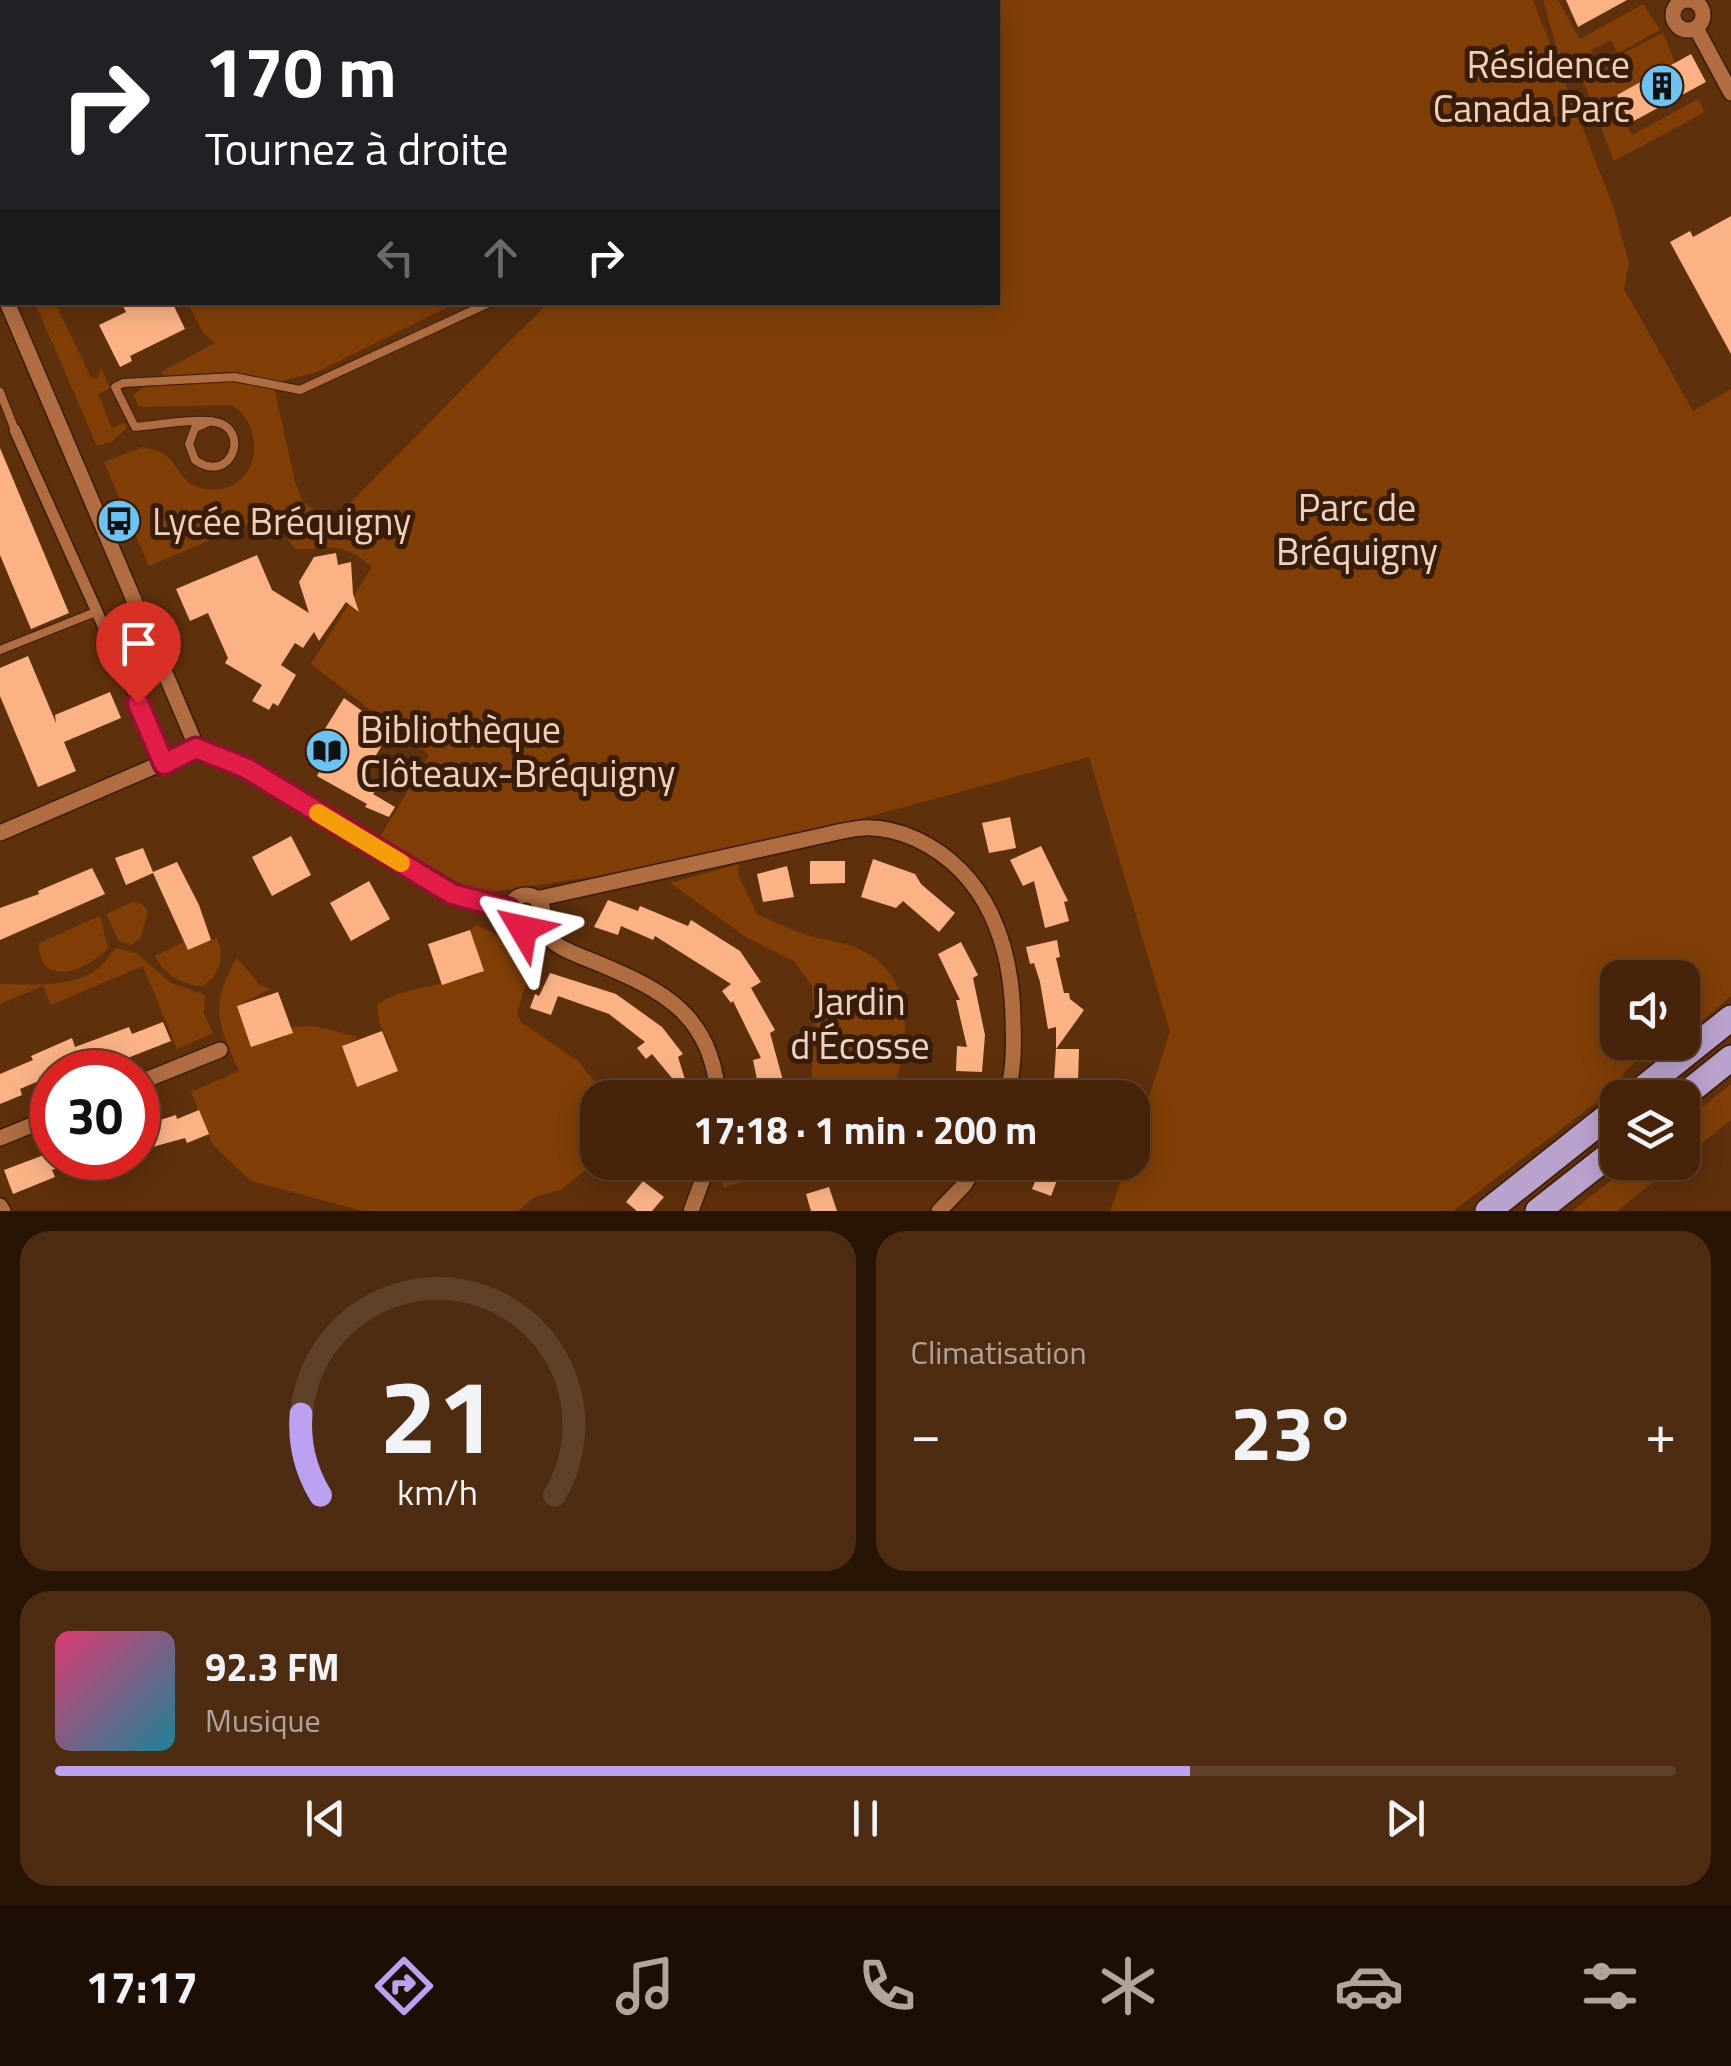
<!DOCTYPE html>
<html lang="fr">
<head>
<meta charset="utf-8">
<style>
  body { margin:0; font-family:"Titillium Web",sans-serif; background:#4e2c12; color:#f1f3f6; height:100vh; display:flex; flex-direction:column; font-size:38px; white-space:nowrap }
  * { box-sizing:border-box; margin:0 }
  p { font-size:32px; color:#b0a49c }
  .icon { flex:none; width:55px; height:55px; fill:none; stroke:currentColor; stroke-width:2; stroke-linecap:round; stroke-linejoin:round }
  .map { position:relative; height:1211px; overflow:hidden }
  .side { display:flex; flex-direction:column; gap:20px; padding:20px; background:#271405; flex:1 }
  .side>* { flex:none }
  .hud { position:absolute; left:0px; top:0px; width:1000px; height:305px; box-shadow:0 5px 25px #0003,0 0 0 2px #5f412a; background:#202124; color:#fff; overflow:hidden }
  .fabs { position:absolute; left:1600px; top:960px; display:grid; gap:20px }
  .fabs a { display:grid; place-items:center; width:100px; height:100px; border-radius:20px; background:#472409; box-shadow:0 5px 25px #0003,0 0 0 2px #5f412a; font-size:50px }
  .speed { position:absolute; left:30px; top:1050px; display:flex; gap:20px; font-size:50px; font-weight:700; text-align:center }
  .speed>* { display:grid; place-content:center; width:130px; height:130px; border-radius:50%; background:#472409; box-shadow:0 5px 25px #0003,0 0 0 2px #5f412a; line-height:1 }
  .speed .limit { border:15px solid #d22; background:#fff; color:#111 }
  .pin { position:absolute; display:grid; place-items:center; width:85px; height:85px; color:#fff; margin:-102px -42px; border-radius:50% 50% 50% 0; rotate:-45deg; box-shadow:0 0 10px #0007 }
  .pin .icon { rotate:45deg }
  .me { position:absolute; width:110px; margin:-55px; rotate:306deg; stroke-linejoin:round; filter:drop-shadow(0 0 8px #0008) }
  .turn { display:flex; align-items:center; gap:35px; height:210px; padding:0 40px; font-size:45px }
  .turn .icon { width:130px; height:130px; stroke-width:2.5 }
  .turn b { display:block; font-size:70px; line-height:85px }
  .lanes { display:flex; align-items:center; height:95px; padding:0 40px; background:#0003; justify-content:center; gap:50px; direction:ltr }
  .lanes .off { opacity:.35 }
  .big { font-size:75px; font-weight:700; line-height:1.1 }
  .side .tile { flex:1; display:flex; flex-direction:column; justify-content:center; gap:15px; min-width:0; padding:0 35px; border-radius:30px; background:#4e2c12 }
  .side .dial { align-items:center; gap:0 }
  .dial svg { height:260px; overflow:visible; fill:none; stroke:#5f412a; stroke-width:7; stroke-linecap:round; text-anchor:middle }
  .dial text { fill:#f1f3f6; stroke:none }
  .song { display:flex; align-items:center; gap:30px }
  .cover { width:120px; height:120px; border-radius:15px; background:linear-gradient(135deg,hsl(340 70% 55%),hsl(190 70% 35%)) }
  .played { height:10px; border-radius:5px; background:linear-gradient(90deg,#bca0f2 70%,#5f412a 70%) }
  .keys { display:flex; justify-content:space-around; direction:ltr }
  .heat { display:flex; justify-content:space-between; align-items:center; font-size:55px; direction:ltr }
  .side .tiles { flex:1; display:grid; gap:20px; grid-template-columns:1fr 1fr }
  .tile:last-child { grid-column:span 2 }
  .trip { position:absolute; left:580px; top:1080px; width:570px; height:100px; border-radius:30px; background:#472409; box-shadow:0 5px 25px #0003,0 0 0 2px #5f412a; font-weight:700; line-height:100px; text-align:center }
  .tabs { display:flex; height:160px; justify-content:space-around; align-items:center; background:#1c0e04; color:#b0a49c }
  .tabs .icon { width:70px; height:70px }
  .tabs .active { color:#bca0f2 }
  .tabs b { font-size:45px; color:#f1f3f6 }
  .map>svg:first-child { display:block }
</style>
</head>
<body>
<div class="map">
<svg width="1731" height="1211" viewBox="0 0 1731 1211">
  <rect width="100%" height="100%" fill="#5f300c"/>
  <path fill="#813f07" d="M869,0H1533L1613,206L1629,263L1624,289L1693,411L1731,389V996L1703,1020L1683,1025L1682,978H1618V1042L1660,1043L1626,1070L1614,1089L1453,1211H1110L1127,1163L1132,1162L1133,1147L1170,1031L1089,757L719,857L478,894L380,837L429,755L311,664L372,567C341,541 334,548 296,549C285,539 282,525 272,514L149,566L104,462L143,447C150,449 160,451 165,455C181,466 179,485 205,489C257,497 271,431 232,405L139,407L133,395L144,387L227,381L224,372L165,376L161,372L215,343L204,334L187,303H456L317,372L273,383L295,482L303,502L321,514L342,511L548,303L998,302V2H863Z
    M1543,0H1558L1580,39L1643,4L1660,30L1618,53L1611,40L1591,50L1598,63L1566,81Z
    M1663,33L1675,63L1667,69L1664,66L1658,69L1660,74L1653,75L1611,98L1632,135L1698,99L1705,112L1614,161L1582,78L1599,66L1602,70L1622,59L1620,55Z
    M35,303H55L91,377L97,379L101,368L110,388L98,394L112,428L125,423L127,428L111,442L97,446Z
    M739,864L738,874L757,914C774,922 790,930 807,935C824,940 843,942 859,949C919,977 909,1045 891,1097H810L815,1030L812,986L794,961L746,937L670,883Z
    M133,902L141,903L148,911L140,939L131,945L119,941L107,916L108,913Z
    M100,916L108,948C89,969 39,991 39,943Z
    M477,925L515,944L541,952L530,968L517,1014L521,1022L578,1061L607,1097L598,1098L597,1162L560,1190L535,1197L518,1211H362L251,1181L213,1145L191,1092L239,1071C218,1024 209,1005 237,958L260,985L270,989L237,1006L251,1047L273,1038L275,1041L292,1033L290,1028C317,1022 334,1032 359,1037L342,1046L357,1087L398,1071L388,1050L391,1048L379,1022L377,1005C401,987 436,988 463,977L466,979L483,971L470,930Z
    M217,938C225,956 220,975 203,986C181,985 165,975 155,956L184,942L188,950Z
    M116,948L136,953L171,983L205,995L204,1014L213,1033L177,1049L143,966L51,1005L43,986L0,1004V984C31,984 76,989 101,966C107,961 110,953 116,948Z
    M1731,1084V1120L1683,1158V1123Z
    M724,1163V1162L802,1163L723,1188Z
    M1633,1163H1677L1617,1211H1572Z"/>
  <path fill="#fbb386" d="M1566,0H1627L1578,27Z
    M1691,54L1706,82L1630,123L1617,95Z
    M1731,216V354L1670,242L1690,231L1693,237Z
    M121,302H172L185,329L130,356L132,361L120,367L99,325L126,312Z
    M0,448L69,613L31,629L0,555Z
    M336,553L338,565L351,562L353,594L359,612L346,602L319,641L314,632L303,648L295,643L281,665L296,675L278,706L273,703L269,710L252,701L262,685L225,663L228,658L208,613L190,621L176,589L257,555L272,590L309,613L299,582L314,557Z
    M28,656L56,723L55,715L110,692L121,718L64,742L76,771L38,787L0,696V668Z
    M344,698L383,726L374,740L382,745L362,779L377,788L373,794L395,807L389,817L365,807L367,804L317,776L325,761L320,752L330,736L323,732Z
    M1010,817L1016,848L989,853L982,823Z
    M291,836L311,875L272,896L252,857Z
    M1041,846L1068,901L1064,902L1069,921L1045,928L1034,881L1023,886L1010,860Z
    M143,848L153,872L177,862L199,905L211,940L188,950L153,873L126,885L115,858Z
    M873,859L915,874L921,884L955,913L939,932L903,901L896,908L861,897Z
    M810,861H845V883L810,884Z
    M787,866L794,897L763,902L757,874Z
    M92,868L105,894L0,940V908L39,894L38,891Z
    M369,881L390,919L351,941L330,903Z
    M608,900L638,911L640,906L688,926L691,920L740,951L761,982L751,988L775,1030L770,1033L785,1088L769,1092L759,1089L753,1060L761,1058L733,1001L731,1003L722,991L731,984L655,936L653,940L621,926L618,935L594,927Z
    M470,930L484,971L442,985L428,944Z
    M1057,940L1060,957L1056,958L1064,993H1069L1070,999L1084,1010L1056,1049V1027L1048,1029L1040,982L1034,963L1030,964L1026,947Z
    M961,942L978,975L973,978L985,1035L982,1072L956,1071L957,1046L967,1047L956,1000H960L938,954Z
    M550,973L616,994L662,1027L683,1054L678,1057L691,1098H666L662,1082L672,1078L652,1054L646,1059L637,1048L645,1042L609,1014L558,996L551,1015L530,1008L535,994L539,996Z
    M278,992L293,1033L251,1047L237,1006Z
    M163,1022L171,1041L107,1066L103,1057L82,1065L80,1060L39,1077L41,1080L20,1089L22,1095L0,1104V1074L33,1060L31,1056L72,1038L75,1047L129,1027L132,1034Z
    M382,1031L398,1071L357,1087L342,1046Z
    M1056,1049H1079L1078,1081H1054Z
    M199,1110L209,1134L187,1143L185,1138L138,1151V1127L176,1115L177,1119Z
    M52,1152V1158L82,1159L52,1170L55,1177L13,1194L4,1170Z
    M1043,1162H1064L1051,1196L1032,1189Z
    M643,1181L664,1197L652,1211H637L626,1202Z
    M829,1187L837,1211H811L806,1194Z"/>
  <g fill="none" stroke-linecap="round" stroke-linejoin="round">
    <g stroke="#3b1b03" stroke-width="10">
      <path id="service" d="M556,0L558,2
        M189,2L194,0
        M507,2L512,0
        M686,2V0
        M696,2L701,0
        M0,108L2,103
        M0,114L2,134
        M0,392L15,430
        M211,421L195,428L189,444L195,460C232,486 251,428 215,422C191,418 160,425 135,427L115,387L123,383L234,377L300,390L491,302
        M0,650L98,611
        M138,703L164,763"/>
    </g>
    <g stroke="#3b1b03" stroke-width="14">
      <path id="pedestrian" d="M15,430L138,703"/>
    </g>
    <g stroke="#3b1b03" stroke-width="18">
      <path id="minor" d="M1673 15a15 15 0 1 1 30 0a15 15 0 1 1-30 0Z
        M1696,28L1731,93
        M0,285L2,292
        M7,302L197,748
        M197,748L246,768L452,893L509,909
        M0,833L197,748
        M509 912a17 17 0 1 1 34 0a17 17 0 1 1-34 0Z
        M536,899L825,835C837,832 851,829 863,828C882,827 900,832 916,839C988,873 1012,946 1013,1020C1014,1046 1014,1073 1006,1098
        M536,925C555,948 568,951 595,962C663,990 713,1015 718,1098
        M138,1083L220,1050
        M0,1138L52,1117
        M0,1206L3,1211
        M691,1211L709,1162
        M939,1211L964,1185L979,1162"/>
    </g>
    <g stroke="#3b1b03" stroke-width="28">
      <path id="trunk" d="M1631,1098L1731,1018
        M1681,1098L1731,1058
        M1488,1211L1618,1108
        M1538,1211L1618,1148"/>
    </g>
    <use href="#service" stroke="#af6d41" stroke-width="8"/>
    <use href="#pedestrian" stroke="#af6d41" stroke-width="11"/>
    <use href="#minor" stroke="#af6d41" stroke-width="15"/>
    <use href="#trunk" stroke="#baa2ce" stroke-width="25"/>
  </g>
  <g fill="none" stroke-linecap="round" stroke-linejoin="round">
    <g stroke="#92132f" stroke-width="25">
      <path id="route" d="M138,703L164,764L196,748L246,768L452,894L509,909L512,922L523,929"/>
    </g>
    <use href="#route" stroke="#e11d48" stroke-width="18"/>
    <path stroke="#f59e0b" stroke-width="18" d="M318,813L401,863"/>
  </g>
  <defs>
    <g id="building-disc" transform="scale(2.25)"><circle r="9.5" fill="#6ac3f1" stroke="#381d0a"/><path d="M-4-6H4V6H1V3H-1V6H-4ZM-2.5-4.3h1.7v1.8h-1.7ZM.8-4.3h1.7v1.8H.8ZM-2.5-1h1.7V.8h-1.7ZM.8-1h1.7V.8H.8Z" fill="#111"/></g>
    <g id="bus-disc" transform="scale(2.25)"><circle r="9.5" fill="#6ac3f1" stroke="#381d0a"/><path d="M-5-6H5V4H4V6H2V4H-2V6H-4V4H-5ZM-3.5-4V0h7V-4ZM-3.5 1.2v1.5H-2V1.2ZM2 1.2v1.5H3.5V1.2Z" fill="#111"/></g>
    <g id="library-disc" transform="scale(2.25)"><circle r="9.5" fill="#6ac3f1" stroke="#381d0a"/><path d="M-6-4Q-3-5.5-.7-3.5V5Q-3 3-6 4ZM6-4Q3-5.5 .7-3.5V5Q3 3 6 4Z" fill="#111"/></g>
  </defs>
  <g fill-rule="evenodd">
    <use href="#building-disc" x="1662" y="86"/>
    <use href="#bus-disc" x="119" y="521"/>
    <use href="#library-disc" x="327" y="751"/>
  </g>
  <g text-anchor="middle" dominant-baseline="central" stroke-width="10" stroke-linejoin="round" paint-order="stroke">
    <g font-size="38" fill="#f3cfb8" stroke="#381d0a" text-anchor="start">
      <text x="1630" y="64" text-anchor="end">Résidence<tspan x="1630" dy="44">Canada Parc</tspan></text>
      <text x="152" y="521">Lycée Bréquigny</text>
      <text x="360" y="729">Bibliothèque<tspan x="360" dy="44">Clôteaux-Bréquigny</tspan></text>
    </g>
    <g font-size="38" fill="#edd3c2" stroke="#381d0a">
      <text x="1357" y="507">Parc de<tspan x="1357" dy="44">Bréquigny</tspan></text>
      <text x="860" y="1001">Jardin<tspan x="860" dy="44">d'Écosse</tspan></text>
    </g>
  </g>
</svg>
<div class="fabs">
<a><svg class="icon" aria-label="sound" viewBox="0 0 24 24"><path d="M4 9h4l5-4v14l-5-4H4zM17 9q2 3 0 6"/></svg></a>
<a><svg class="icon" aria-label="layers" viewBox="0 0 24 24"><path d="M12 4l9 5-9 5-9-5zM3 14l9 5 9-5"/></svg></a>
</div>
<div class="speed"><div class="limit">30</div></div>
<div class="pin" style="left:138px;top:703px;background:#d93025"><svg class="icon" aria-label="arrive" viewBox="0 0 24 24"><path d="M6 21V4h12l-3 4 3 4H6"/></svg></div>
<svg class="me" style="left:523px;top:929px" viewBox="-20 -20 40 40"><path d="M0-17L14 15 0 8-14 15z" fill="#e11d48" stroke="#fff" stroke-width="4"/></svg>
<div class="trip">17:18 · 1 min · 200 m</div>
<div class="hud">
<div class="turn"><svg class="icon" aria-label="right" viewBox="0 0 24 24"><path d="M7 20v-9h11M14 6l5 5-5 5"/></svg><div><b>170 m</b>Tournez à droite</div></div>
<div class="lanes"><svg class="icon off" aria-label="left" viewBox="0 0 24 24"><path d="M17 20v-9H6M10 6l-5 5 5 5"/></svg><svg class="icon off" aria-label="ahead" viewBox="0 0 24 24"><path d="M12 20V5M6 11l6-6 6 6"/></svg><svg class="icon" aria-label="right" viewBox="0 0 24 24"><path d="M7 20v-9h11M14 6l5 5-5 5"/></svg></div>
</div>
</div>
<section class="side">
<div class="tiles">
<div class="tile dial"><svg viewBox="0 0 100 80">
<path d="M14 69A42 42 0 1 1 86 69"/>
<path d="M14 69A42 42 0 0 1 8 44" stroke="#bca0f2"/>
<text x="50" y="56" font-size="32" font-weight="700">21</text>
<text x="50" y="72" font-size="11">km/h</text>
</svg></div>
<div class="tile"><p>Climatisation</p>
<div class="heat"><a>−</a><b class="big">23°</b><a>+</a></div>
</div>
<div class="tile">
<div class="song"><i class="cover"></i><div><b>92.3 FM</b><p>Musique</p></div></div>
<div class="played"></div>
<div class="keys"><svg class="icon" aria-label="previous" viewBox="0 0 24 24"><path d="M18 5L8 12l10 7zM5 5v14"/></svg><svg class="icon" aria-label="pause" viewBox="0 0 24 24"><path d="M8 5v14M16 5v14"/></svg><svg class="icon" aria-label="next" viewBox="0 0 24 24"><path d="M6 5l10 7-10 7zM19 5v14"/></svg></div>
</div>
</div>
</section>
<nav class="tabs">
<b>17:17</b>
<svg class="icon active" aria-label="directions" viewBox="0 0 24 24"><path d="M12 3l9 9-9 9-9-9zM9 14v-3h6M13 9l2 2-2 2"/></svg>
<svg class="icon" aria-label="music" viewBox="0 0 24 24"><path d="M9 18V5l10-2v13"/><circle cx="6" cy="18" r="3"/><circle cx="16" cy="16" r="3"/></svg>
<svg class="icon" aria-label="phone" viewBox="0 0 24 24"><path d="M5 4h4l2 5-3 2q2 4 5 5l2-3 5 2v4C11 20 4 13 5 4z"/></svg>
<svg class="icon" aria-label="climate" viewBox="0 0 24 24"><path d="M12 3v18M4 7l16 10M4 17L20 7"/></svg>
<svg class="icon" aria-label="car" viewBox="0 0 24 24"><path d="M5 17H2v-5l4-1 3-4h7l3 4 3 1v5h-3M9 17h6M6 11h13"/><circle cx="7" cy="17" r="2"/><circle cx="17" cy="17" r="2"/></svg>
<svg class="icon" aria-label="filters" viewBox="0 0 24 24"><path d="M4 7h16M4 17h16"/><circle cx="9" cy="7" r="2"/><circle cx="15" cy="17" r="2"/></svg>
</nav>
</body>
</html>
